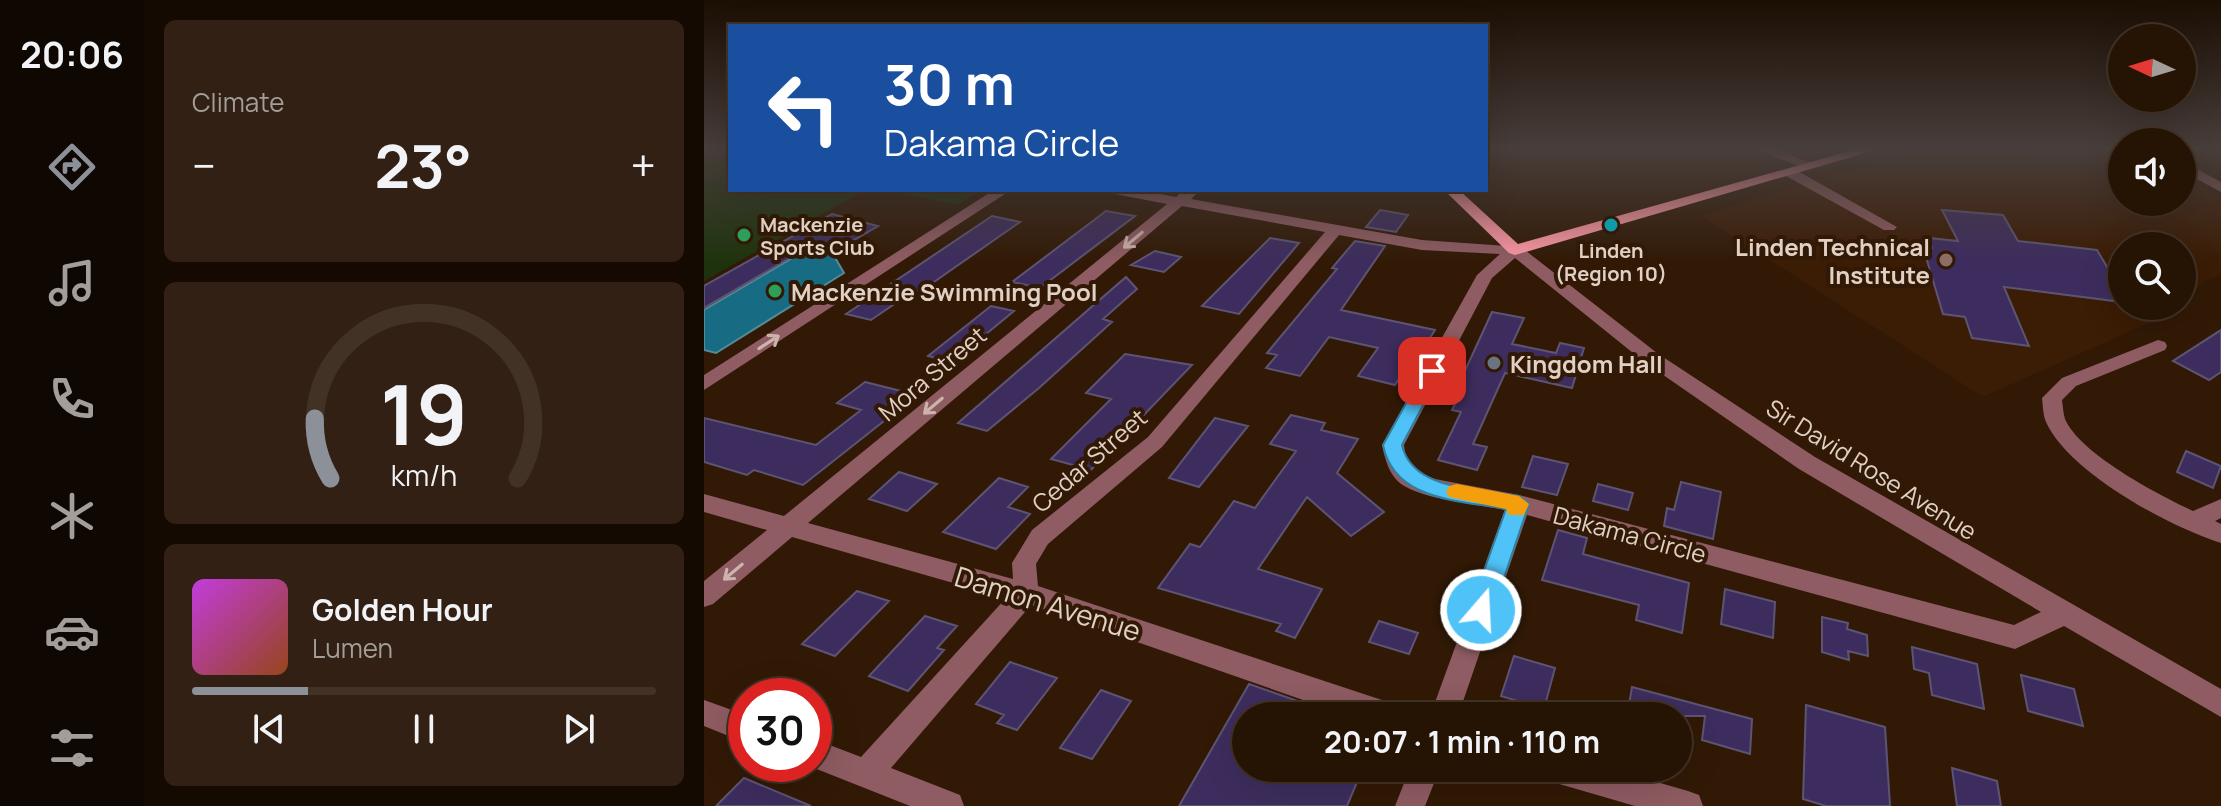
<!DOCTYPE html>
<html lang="en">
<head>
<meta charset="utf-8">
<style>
  body { margin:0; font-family:Manrope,sans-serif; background:#312013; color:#f1f3f6; height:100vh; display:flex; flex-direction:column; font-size:30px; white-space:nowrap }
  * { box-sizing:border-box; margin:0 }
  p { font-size:26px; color:#a39e9a }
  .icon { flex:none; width:44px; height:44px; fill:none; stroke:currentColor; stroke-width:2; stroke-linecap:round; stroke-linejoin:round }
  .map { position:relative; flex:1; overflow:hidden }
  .sheet { display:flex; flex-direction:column; gap:20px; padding:20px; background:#140a02; width:560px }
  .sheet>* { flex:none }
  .guide { position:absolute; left:24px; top:24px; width:760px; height:168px; border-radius:0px; box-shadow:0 8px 32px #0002,0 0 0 2px #423226; background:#1a4fa0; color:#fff; overflow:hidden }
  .needle { width:52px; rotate:274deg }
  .buttons { position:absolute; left:1404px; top:24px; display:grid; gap:16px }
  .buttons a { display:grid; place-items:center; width:88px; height:88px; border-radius:50%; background:#251304; box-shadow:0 8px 32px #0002,0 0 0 2px #423226; font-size:40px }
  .speed { position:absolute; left:24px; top:678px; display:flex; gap:16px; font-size:40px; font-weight:700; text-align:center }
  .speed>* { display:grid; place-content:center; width:104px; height:104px; border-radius:50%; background:#251304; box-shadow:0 8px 32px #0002,0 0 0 2px #423226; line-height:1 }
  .speed .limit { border:12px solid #d22; background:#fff; color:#111 }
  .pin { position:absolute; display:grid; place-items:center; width:68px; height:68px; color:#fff; margin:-34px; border-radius:16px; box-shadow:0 4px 12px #0006 }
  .me { position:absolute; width:88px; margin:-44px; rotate:19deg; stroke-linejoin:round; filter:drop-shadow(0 0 6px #0008) }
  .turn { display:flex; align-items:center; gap:28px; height:168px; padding:0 24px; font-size:36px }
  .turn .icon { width:104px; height:104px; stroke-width:2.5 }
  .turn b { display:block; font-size:56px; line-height:68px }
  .big { font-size:60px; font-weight:700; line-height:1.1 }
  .sheet .card { flex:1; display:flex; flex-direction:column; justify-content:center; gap:12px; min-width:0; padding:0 28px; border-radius:12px; background:#312013 }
  .sheet .dial { align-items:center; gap:0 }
  .dial svg { height:208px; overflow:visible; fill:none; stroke:#423226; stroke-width:7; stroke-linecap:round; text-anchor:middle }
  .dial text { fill:#f1f3f6; stroke:none }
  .song { display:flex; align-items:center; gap:24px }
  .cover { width:96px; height:96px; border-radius:12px; background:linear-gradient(135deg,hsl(290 70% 55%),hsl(20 70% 35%)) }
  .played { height:8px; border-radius:4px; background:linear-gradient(90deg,#8c9099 25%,#423226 25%) }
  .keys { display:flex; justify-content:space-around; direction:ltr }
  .heat { display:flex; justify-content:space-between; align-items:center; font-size:44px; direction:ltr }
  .trip { position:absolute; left:528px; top:702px; width:460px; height:80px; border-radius:40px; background:#251304; box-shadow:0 8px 32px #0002,0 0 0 2px #423226; font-weight:700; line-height:80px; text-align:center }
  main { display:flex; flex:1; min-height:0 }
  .dock { display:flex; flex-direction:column; width:144px; justify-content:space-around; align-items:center; background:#0f0802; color:#a39e9a }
  .dock .icon { width:56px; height:56px }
  .dock .active { color:#8c9099 }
  .dock b { font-size:36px; color:#f1f3f6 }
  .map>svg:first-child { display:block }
</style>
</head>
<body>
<main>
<nav class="dock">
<b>20:06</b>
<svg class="icon active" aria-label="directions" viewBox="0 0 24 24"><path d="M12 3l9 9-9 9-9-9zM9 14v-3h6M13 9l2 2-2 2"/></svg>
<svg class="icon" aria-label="music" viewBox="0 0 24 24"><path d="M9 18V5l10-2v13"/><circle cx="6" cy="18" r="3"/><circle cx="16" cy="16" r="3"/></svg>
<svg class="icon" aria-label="phone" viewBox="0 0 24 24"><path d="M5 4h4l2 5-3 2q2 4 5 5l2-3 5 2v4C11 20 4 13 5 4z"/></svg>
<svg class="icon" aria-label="climate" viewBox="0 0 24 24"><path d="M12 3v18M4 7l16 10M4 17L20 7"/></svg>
<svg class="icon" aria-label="car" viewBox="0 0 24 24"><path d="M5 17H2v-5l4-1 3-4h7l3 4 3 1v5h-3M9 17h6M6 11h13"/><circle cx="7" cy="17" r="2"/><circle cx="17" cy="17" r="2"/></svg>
<svg class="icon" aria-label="filters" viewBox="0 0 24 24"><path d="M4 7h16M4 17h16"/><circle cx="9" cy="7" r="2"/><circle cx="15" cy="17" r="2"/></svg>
</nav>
<section class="sheet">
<div class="card"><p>Climate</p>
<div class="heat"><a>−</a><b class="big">23°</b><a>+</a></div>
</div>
<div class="card dial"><svg viewBox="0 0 100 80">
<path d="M14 69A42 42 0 1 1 86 69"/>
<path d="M14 69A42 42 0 0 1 8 46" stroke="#8c9099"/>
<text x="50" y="56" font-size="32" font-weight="700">19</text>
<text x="50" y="72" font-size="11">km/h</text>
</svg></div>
<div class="card">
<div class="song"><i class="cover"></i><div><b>Golden Hour</b><p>Lumen</p></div></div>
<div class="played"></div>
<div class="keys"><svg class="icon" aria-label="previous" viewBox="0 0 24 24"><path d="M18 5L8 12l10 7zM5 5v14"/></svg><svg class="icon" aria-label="pause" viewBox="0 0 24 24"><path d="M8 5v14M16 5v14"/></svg><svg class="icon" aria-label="next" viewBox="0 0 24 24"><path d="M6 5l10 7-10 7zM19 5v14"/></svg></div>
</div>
</section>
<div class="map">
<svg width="1517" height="806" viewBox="0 0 1517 806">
  <rect width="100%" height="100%" fill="#311905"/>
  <path fill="#3b1c04" d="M1236,149H1418V202H1478V175L1517,198V275L1503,280L1478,302V246H1418V306H1474L1465,314L1279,397L997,216L1155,166Z"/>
  <path fill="#1e330d" d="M0,149H26V190H161L0,281Z
    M178,190H277L253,205Z"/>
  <path fill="#176c84" stroke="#548a97" stroke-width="2" d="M100,251L129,254L140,273L12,353L0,350V310Z"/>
  <path fill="#3d2d5e" stroke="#5d5473" stroke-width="2" d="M676,210L704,215L692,232L662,227Z
    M1238,210L1299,215L1314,241L1393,250L1418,292V302L1300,287L1325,346L1268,338L1261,317L1239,314L1219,247L1228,248L1225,238L1254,241Z
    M402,211L431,216L336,288L308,282Z
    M128,214L174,226L133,250L108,245L0,308V286Z
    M288,216L316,222L217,291L211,290L167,320L142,314Z
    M566,238L595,243L535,314L498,306Z
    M651,241L681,246L637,310L731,330L711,362L706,361L691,385L654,376L674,348L625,337L596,376L562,368L573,355L563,353L633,269L628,268Z
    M451,251L477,257L460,272L427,265Z
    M422,277L433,289L399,319L408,322L335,388L283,431L254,423Z
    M287,306L310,311L248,362L224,356Z
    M788,312L820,318L808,344L852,353L856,343L880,348L868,388L801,373L769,444L783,447L773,470L734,460L757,412L748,410L753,400L748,399Z
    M1517,330V372L1505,380L1469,361Z
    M421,354L488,365L387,470L347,459L407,399L382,393Z
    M161,382L213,395L99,485L50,470L43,475L0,462V418L112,445L157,410L133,403Z
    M587,415L621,423L617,430L654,439L633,473L680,512L647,536L603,497L554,569L618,589L591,638L572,631L577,624L454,588L486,544L496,547L530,501L551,508L592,451L566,444Z
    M511,418L544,426L495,487L465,478Z
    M1482,451L1517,466L1509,488L1473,472Z
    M829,456L864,464L853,495L818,487Z
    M195,472L233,484L203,511L165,499Z
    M295,478L324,487L304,507L326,514L292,549L239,532Z
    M977,482L1017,492L1009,539L960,526L963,508L970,510Z
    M894,484L929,493L924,510L889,501Z
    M854,530L883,538L879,554L985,583L978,633L932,620L935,605L838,580Z
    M1021,589L1071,602L1069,638L1017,624Z
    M153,591L185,601L131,656L98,644Z
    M221,616L253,626L233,648L240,650L204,691L165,676Z
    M1118,617L1144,623L1143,629L1163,635L1164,656L1144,651L1145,660L1118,652Z
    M675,621L714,633L705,654L665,642Z
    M1208,647L1273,664L1280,709L1228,695L1225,673L1210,669Z
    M810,656L851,668L840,709L797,696Z
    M306,662L353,678L313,730L293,723L300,715L272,704Z
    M1317,675L1370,689L1379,726L1324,711Z
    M545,684L608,706L603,716H542V768H659L643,806H475Z
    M928,687L1048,719L1046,754L998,740L1001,716H923Z
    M397,690L427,701L388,759L356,748Z
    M1102,705L1181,727L1186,806H1122L1099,799Z
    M1248,768L1293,781L1297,806H1253Z
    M40,778L107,806H12Z"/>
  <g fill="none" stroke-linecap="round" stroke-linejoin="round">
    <path fill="#8e5c62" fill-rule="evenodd" d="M1049,149H1070L1115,166L1103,169Z
      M1478,161L1517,182V192L1478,171Z
      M1082,170H1092L1193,227L1190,230H1180L1082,176Z
      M290,190H307L0,390V375Z
      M404,190H435L472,197L480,190H496L487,199L718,240L817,247L953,353L1111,457L1517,689V717L1360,626L1311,649L823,515L754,716H726L801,510C774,504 720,500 697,484C685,475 681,459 678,445L773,275L796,254L718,250L635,235L458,447L344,544L332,564L334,586L684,702L694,706L698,716H645L327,605L187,768L256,795L260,806H206L100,764H110V739L157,757L302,598L88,537L9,604L0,607V581L63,530L0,512V494L80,516L463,204L411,194ZM478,206L621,232L444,437L328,530L308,563L309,579L104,523ZM811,258L939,361L1095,469L1337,612L1310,625L815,495L731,479L713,472L702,460L700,445L788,278Z
      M1454,340L1461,342L1463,346L1461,350L1372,386L1358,400C1359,406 1359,413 1361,419C1376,454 1455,495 1489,511L1517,499V518L1511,521L1517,524V543C1466,527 1365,473 1342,422C1339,415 1339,406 1338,398L1358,378Z
      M0,700L42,715V743L0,726Z
      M706,768H736L721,806H691Z
      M837,768H904L984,791L995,795L999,806H931L852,783L841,779Z"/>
    <path fill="#fe98a5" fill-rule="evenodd" d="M1153,149H1175L811,255L805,253L740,190H755L814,244Z"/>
  </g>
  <defs><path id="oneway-shaft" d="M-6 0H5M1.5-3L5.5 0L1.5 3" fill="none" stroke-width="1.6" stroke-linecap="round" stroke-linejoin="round" transform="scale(2)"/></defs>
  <g stroke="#ccb3ac">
    <use href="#oneway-shaft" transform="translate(429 240) rotate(140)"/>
    <use href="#oneway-shaft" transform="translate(65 342) rotate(-33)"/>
    <use href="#oneway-shaft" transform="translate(229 406) rotate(140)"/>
    <use href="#oneway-shaft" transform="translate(29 572) rotate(140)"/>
  </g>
  <linearGradient id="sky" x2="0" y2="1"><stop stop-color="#1b0e03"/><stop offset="0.57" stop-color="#483e3b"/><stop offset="1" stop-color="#483e3b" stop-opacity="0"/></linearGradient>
  <rect width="1517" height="262" fill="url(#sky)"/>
  <path fill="#4fc3f7" stroke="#337fa1" stroke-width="2" d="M728,365L737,371L698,445C708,491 776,489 815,496L825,504L789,610L786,617L777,620L769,617L766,610L802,509C755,500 690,501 679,445L720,371Z"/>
  <path fill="#f59e0b" d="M753,484L815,496L825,504L820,515H805L802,509L745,497L742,492L745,486Z"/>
  <circle fill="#0f9aa8" stroke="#311905" stroke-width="3" cx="907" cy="225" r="8"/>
  <g fill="#2e9e5b" stroke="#311905" stroke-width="3">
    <circle cx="40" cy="235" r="8"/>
    <circle cx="71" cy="291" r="8"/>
  </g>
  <circle fill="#8d6e63" stroke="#311905" stroke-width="3" cx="1242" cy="260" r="8"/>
  <circle fill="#6b7280" stroke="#311905" stroke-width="3" cx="790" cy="363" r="8"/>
  <g text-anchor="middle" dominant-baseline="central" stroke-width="8" stroke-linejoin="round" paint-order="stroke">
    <g font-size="20" font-weight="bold" fill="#e1d0c4" stroke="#311905" text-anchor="start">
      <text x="56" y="224">Mackenzie<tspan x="56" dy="23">Sports Club</tspan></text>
      <text x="907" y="250" text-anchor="middle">Linden<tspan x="907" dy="23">(Region 10)</tspan></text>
    </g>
    <g font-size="24" font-weight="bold" fill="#e1d0c4" stroke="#311905" text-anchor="start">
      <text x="1226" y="246" text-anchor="end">Linden Technical<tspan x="1226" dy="28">Institute</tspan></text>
      <text x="87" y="291">Mackenzie Swimming Pool</text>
      <text x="806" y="363">Kingdom Hall</text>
    </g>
    <g font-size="24" fill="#e1d0c4" stroke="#311905">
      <text transform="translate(228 373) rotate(-40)">Mora Street</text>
      <text transform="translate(385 460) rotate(-41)">Cedar Street</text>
      <text transform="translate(1168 469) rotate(32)">Sir David Rose Avenue</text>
      <text transform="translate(926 534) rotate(15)">Dakama Circle</text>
    </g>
    <g font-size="28" fill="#e1d0c4" stroke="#311905">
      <text transform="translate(344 603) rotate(17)">Damon Avenue</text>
    </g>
  </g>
</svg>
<div class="buttons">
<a><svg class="needle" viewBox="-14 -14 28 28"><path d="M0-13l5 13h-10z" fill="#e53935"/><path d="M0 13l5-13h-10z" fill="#a39e9a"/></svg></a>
<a><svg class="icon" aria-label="sound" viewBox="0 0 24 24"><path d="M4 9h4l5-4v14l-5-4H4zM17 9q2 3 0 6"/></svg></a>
<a><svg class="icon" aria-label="search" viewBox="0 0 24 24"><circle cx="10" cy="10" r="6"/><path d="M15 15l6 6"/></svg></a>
</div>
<div class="speed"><div class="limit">30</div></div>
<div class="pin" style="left:728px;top:371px;background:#d93025"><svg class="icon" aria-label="arrive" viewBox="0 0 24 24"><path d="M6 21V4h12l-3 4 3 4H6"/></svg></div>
<svg class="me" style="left:777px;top:610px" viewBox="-20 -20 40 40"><circle r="17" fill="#4fc3f7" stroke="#fff" stroke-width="3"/><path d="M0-11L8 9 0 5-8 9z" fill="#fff"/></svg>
<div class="trip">20:07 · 1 min · 110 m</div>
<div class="guide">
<div class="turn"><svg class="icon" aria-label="left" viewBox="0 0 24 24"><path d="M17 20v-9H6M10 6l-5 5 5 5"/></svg><div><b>30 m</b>Dakama Circle</div></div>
</div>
</div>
</main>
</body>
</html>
